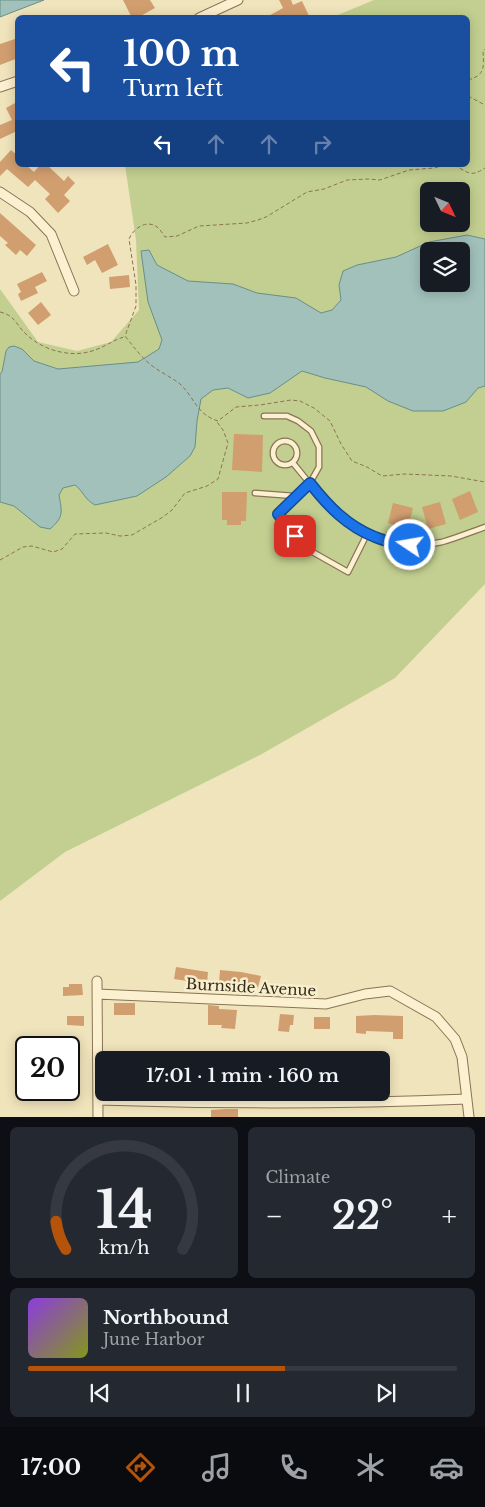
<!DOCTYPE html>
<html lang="en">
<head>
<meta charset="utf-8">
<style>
  body { margin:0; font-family:"Libre Baskerville",serif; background:#242831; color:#f1f3f6; height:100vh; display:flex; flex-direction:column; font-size:19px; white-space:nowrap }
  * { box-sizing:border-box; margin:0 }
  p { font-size:16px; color:#9ea1a6 }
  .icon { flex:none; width:28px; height:28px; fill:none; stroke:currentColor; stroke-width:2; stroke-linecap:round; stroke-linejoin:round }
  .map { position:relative; height:1117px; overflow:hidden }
  .side { display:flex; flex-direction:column; gap:10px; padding:10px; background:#0d0f14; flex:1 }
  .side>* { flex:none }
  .top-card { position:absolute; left:15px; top:15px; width:455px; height:152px; border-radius:8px; box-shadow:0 2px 12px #0003; background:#1a4fa0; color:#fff; overflow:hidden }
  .needle { width:32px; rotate:133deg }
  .tools { position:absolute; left:420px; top:182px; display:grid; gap:10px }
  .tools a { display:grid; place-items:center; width:50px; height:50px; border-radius:8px; background:#171b24; box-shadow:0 2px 12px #0003; font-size:25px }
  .speed { position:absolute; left:15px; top:1036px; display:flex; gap:10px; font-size:25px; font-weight:700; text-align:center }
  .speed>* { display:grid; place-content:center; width:65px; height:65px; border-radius:50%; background:#171b24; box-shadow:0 2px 12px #0003; line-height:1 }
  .speed .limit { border:2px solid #111; border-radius:8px; background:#fff; color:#111 }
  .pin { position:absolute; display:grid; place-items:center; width:42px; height:42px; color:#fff; margin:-21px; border-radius:10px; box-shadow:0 2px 8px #0006 }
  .me { position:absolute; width:55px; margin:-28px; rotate:282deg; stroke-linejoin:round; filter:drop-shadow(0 0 4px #0008) }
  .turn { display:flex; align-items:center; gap:18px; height:105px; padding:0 25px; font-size:22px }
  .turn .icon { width:65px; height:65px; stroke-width:2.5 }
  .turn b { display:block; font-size:35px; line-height:42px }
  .lanes { display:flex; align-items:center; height:48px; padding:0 25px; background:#0003; justify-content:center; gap:25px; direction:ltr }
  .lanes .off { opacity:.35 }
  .big { font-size:38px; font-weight:600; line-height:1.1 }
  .side .card { flex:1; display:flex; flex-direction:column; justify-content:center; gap:8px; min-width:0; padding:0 18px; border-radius:8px; background:#242831 }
  .side .dial { align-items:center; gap:0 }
  .dial svg { height:130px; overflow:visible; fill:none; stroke:#363941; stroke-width:7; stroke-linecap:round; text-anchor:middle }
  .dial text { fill:#f1f3f6; stroke:none }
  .song { display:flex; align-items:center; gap:15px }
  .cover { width:60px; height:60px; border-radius:8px; background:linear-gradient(135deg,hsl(270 70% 55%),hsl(70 70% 35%)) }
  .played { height:5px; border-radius:2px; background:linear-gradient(90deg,#b45309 60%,#363941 60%) }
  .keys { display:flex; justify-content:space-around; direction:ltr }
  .heat { display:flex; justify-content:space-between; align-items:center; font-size:28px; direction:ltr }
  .side .tiles { flex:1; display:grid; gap:10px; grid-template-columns:1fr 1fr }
  .card:last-child { grid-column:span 2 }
  .trip { position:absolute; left:95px; top:1051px; width:295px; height:50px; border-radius:8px; background:#171b24; box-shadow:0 2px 12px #0003; font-weight:600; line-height:50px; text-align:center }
  .tabs { display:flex; height:80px; justify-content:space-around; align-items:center; background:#090b0e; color:#9ea1a6 }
  .tabs .icon { width:35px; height:35px }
  .tabs .on { color:#b45309 }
  .tabs b { font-size:22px; color:#f1f3f6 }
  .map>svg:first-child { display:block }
</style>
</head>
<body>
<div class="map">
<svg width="485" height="1117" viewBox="0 0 485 1117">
  <rect width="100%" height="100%" fill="#f0e4bc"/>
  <path fill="#c3cf90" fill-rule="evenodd" d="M374,0H485V584L395,678L260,755L65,852L0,901V289L38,342L77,351L111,342L139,310L136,240L125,165H468V18L333,17ZM429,191H461V224H429ZM429,251H461V284H429Z"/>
  <path fill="#a1c1ba" stroke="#688f88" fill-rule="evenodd" d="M0,0H44L0,17Z
    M467,235L485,239V386L478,388L466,402L443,411H413L388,401L366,387L325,378L302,371L270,393L248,398L228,388L213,390L201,399L197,421L195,447L190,456L166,477L137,496L95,505C84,499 84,492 75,485L63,488L59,495C62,512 64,517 50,529L40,527L14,506L0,502V374L2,372L6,351L9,347L14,346L22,349L34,361L58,369L138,362L159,349L162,340L148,302L141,251L149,250L157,265L188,281L233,284L257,293L296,298L321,313L332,310L341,300L339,285L343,271L357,265L396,257L429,242ZM429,251H461V284H429Z"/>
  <path fill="#d19e6f" d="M123,0H150L155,8L137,18H132Z
    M279,0H291L293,5L302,1L310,18H265L283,8Z
    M18,38V58L0,65V44Z
    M15,103L18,108V133L17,131L0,139V125L12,120L6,108Z
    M11,150L18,156V165H26L34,172L40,165H47L64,181L68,176L75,183L64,195L70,201L58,213L45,199L50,194L35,180L28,187L7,169L0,176V162Z
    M0,213L36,245L27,256L20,250L16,255L5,245L8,243L0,236Z
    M108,244L118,265L102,273L95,260L87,265L83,257Z
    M42,272L47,281L35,287L38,293L21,301L18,294L21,292L17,284Z
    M129,275L130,287L110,289L109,277Z
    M41,302L51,315L38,325L28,313Z
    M234,434L263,435L262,472L232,470Z
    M470,491L478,512L460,520L452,499Z
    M222,492H247L246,521H241V525H227V520H222Z
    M440,502L446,524L428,529L422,507Z
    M393,503L413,508L408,528L403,527L402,531L393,528L394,525L388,523Z
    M176,967L208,972L207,984L174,979Z
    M220,970L241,972L261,976L258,987L232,981L231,985L219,984Z
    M69,984H82L83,995L63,996V987H69Z
    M114,1003H135V1015H114Z
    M208,1005L219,1006V1009L237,1010L235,1029L221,1028L222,1025H208Z
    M280,1014L294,1015L293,1025H290L289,1032L278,1031Z
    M374,1015L403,1016V1039H393V1032L366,1031V1034L356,1033V1016Z
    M67,1016H84V1026L67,1025Z
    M314,1017H330V1029H314Z
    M226,1109H238V1117H211V1110Z"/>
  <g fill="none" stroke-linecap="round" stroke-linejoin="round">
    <g stroke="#897455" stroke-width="7">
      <path id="service" d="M264,416H287L298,421L311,431L319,447V467L310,483L278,514L295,536L309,550L348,572L367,534
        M273 453a12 12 0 1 1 24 0a12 12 0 1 1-24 0Z
        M293,463C323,499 343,531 392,541C408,545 425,546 442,542C456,538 471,532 485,527
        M255,493L294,496"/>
    </g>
    <g stroke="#897455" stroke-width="11">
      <path id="minor" d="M199,18L238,0
        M0,87L18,81
        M0,192L30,212L51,234L74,291
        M97,981L98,1117
        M97,994L326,1004L365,994L390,991L436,1017L455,1039L462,1057L469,1117
        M98,1100C221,1104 344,1104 467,1099"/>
    </g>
    <path stroke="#897455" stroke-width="1" stroke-dasharray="4 2.5" stroke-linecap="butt" d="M468,80C485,75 484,68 483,51L485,49
      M468,96L485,105
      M445,165L434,168L409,170L380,180L369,179L347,180L324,189L307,192L266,217L258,220L247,223L199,226L177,236L165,237C163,234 160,229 157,227C146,219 133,229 129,239L136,285V306L125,336C134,347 140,356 151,365C160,372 171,377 180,384C195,398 196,414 218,421L236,407L260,405L291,400L300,401L314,408L330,421L341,444L352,461L367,467L382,476L405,474L451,476L485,482
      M454,165C468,172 470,178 485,168
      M0,312C16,316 15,324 26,334C42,350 70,358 92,351C103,348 113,340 124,337
      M0,560L23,547L32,546L53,552L62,549L75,534L106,533L120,536L132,535L163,517L172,510L185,493L207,486L218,479L228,443L223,430L217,422"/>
    <use href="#service" stroke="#fbf1d0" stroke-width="4.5"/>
    <use href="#minor" stroke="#fbf1d0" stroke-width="9"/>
  </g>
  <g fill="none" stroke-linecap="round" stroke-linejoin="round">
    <g stroke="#114b97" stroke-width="12">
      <path id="route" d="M295,536L278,514L310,483C328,506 347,526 375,537C386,542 398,543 410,545"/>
    </g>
    <use href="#route" stroke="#1a73e8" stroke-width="9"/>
  </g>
  <g text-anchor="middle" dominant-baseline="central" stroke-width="5" stroke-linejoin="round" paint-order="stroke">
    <g font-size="15" fill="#372a1b" stroke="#f7eecc">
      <text transform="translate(251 987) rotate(3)">Burnside Avenue</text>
    </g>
  </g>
</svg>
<div class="tools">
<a><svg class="needle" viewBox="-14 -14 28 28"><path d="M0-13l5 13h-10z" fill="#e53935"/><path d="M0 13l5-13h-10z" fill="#9ea1a6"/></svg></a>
<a><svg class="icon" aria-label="layers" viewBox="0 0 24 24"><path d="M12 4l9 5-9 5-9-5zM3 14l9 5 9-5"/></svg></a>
</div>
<div class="speed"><div class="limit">20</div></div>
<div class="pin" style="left:295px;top:536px;background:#d93025"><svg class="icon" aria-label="arrive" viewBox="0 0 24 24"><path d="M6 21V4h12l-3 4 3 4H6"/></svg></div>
<svg class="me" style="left:410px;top:545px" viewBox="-20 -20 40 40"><circle r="17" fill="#1a73e8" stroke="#fff" stroke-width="3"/><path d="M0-11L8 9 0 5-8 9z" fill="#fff"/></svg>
<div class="trip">17:01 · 1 min · 160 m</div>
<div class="top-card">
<div class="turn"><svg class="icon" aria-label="left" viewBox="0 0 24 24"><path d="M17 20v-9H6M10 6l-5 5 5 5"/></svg><div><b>100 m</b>Turn left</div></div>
<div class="lanes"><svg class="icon" aria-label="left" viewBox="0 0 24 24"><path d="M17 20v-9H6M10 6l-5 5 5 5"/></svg><svg class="icon off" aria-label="ahead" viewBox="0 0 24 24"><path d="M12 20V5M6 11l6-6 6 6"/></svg><svg class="icon off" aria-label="ahead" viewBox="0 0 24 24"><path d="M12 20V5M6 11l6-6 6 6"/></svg><svg class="icon off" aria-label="right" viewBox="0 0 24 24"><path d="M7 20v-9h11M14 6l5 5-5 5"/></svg></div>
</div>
</div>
<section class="side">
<div class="tiles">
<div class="card dial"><svg viewBox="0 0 100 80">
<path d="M14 69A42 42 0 1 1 86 69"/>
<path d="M14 69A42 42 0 0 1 8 52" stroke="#b45309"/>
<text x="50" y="56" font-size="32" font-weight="700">14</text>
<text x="50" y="72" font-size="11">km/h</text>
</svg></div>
<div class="card"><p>Climate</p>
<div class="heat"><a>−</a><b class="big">22°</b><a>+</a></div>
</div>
<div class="card">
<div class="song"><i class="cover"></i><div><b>Northbound</b><p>June Harbor</p></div></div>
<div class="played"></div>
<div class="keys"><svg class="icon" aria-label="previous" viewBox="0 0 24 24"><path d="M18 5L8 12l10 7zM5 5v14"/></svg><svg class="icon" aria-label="pause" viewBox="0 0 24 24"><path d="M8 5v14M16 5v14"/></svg><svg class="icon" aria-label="next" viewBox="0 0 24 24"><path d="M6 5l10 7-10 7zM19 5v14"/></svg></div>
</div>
</div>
</section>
<nav class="tabs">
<b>17:00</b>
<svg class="icon on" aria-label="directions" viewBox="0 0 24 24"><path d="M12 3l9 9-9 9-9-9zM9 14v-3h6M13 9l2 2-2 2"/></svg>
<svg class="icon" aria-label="music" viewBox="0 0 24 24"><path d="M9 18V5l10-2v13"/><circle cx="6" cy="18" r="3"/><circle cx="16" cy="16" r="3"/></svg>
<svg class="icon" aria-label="phone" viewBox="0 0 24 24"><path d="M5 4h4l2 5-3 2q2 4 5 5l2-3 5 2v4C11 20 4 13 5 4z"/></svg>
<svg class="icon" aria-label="climate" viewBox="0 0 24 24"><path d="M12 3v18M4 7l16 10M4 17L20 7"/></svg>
<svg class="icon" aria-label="car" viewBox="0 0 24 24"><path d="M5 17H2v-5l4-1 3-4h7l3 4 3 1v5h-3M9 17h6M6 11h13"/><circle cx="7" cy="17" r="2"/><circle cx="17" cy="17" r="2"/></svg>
</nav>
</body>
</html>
